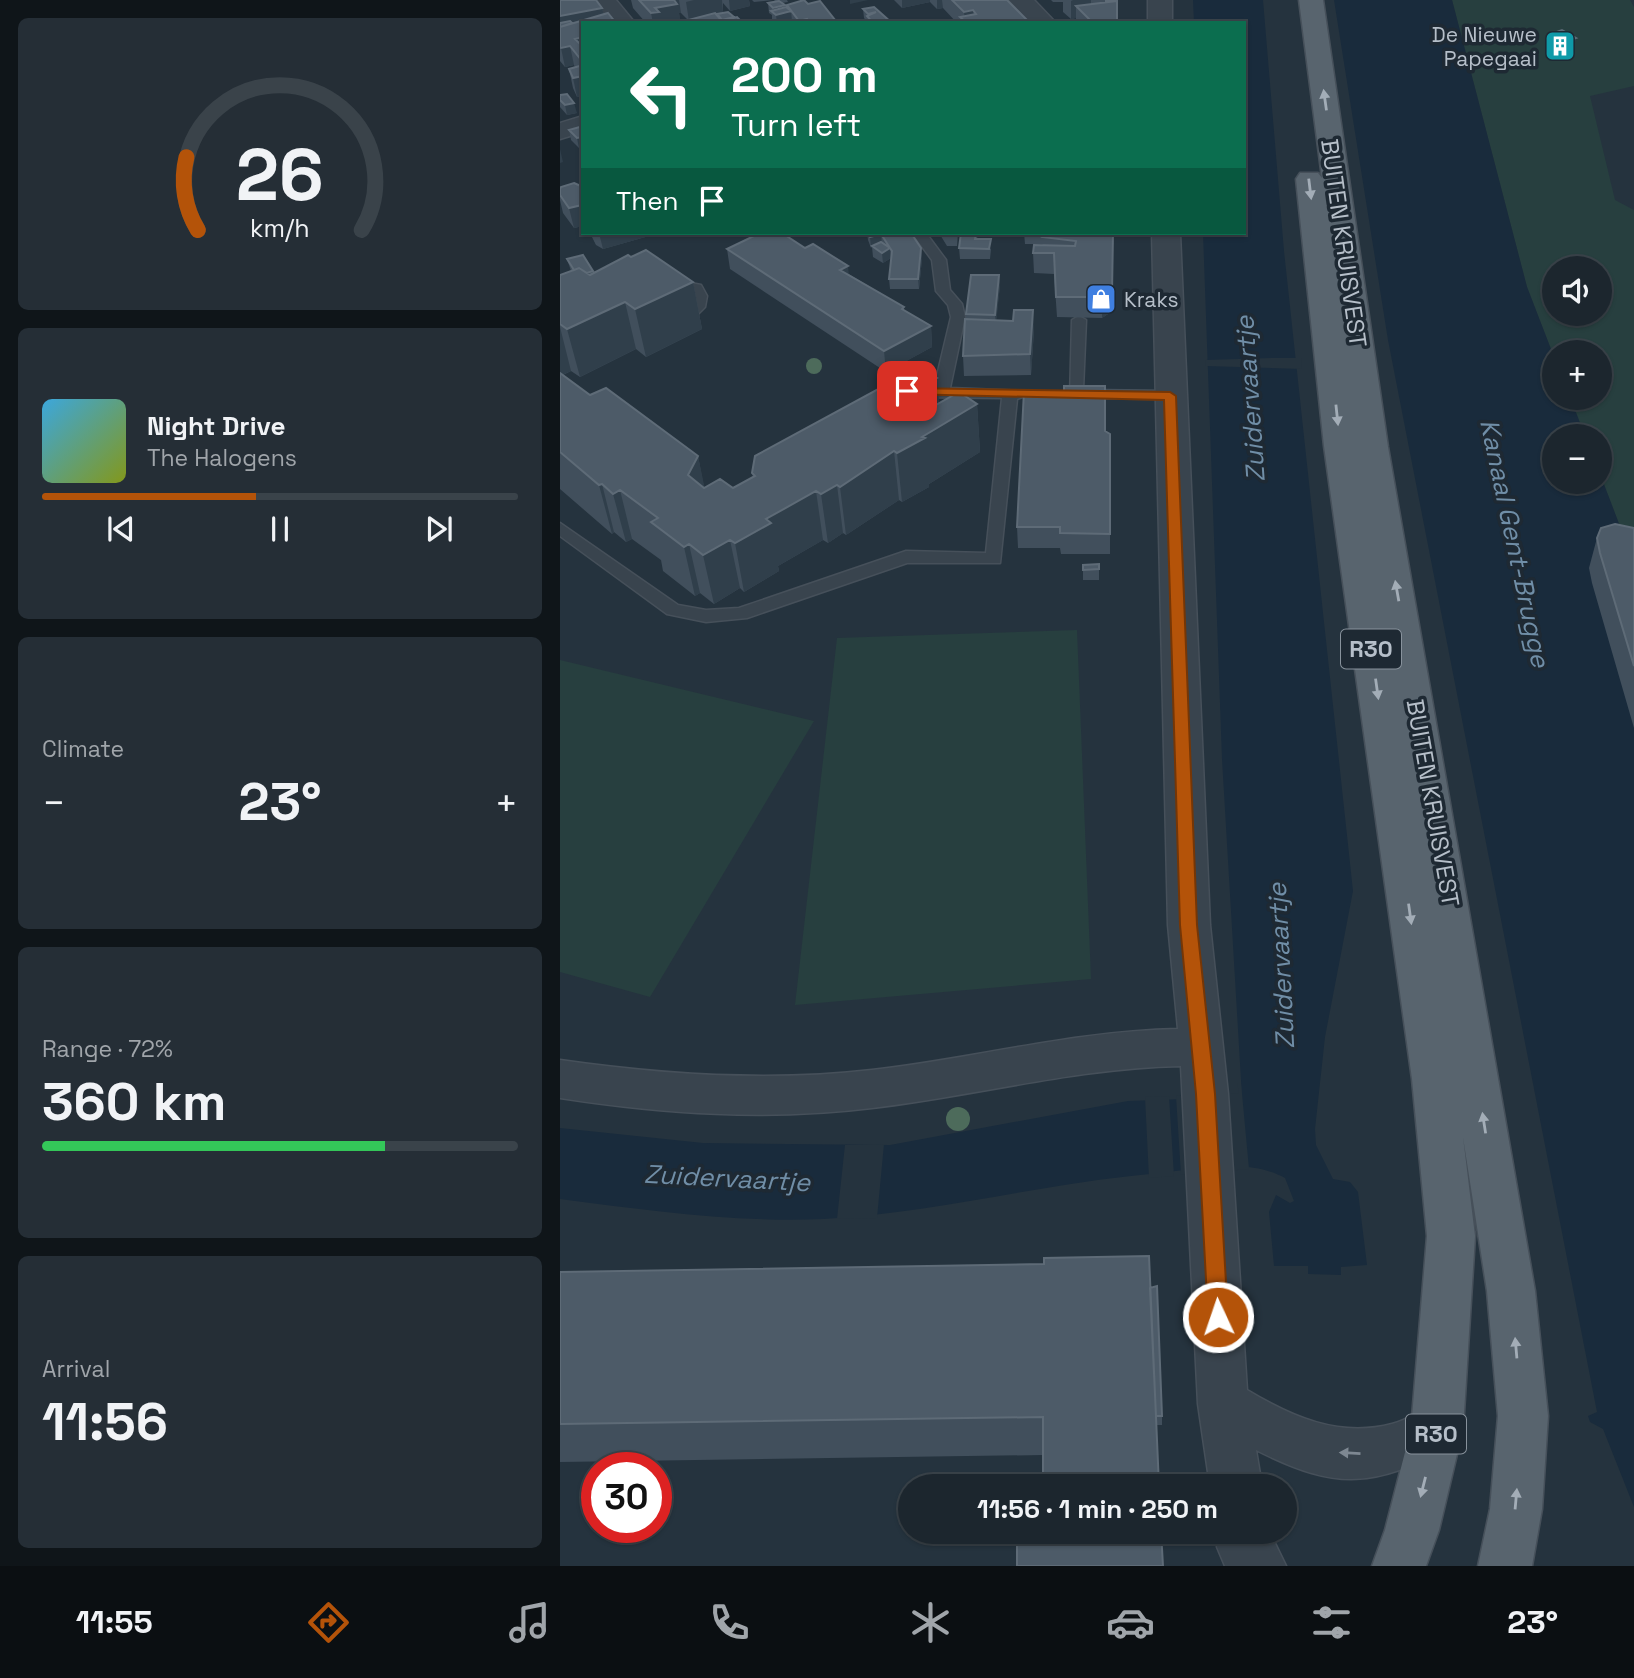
<!DOCTYPE html>
<html lang="en">
<head>
<meta charset="utf-8">
<style>
  body { margin:0; font-family:"Space Grotesk",sans-serif; background:#252e36; color:#f1f3f6; height:100vh; display:flex; flex-direction:column; font-size:26px; white-space:nowrap }
  * { box-sizing:border-box; margin:0 }
  p { font-size:23px; color:#a0a5aa }
  .icon { flex:none; width:38px; height:38px; fill:none; stroke:currentColor; stroke-width:2; stroke-linecap:round; stroke-linejoin:round }
  .map { position:relative; flex:1; overflow:hidden }
  .side { display:flex; flex-direction:column; gap:18px; padding:18px; background:#0f1519; width:560px }
  .side>* { flex:none }
  .top-card { position:absolute; left:21px; top:21px; width:665px; height:214px; border-radius:0px; box-shadow:0 2px 5px #0004,0 0 0 2px #3a434a; background:#0b6e4f; color:#fff; overflow:hidden }
  .tools { position:absolute; left:982px; top:256px; display:grid; gap:14px }
  .tools a { display:grid; place-items:center; width:70px; height:70px; border-radius:50%; background:#1c262e; box-shadow:0 2px 5px #0004,0 0 0 2px #3a434a; font-size:35px }
  .speed { position:absolute; left:21px; top:1452px; display:flex; gap:14px; font-size:35px; font-weight:700; text-align:center }
  .speed>* { display:grid; place-content:center; width:91px; height:91px; border-radius:50%; background:#1c262e; box-shadow:0 2px 5px #0004,0 0 0 2px #3a434a; line-height:1 }
  .speed .limit { border:10px solid #d22; background:#fff; color:#111 }
  .pin { position:absolute; display:grid; place-items:center; width:60px; height:60px; color:#fff; margin:-30px; border-radius:14px; box-shadow:0 4px 10px #0006 }
  .me { position:absolute; width:77px; margin:-38px; rotate:357deg; stroke-linejoin:round; filter:drop-shadow(0 0 5px #0008) }
  .turn { display:flex; align-items:center; gap:24px; height:147px; padding:0 35px; font-size:32px }
  .turn .icon { width:91px; height:91px; stroke-width:2.5 }
  .turn b { display:block; font-size:49px; line-height:60px }
  .then { display:flex; align-items:center; height:66px; padding:0 35px; background:#0003; gap:14px; font-size:26px }
  .big { font-size:52px; font-weight:700; line-height:1.1 }
  .side .card { flex:1; display:flex; flex-direction:column; justify-content:center; gap:10px; min-width:0; padding:0 24px; border-radius:10px; background:#252e36 }
  .side .dial { align-items:center; gap:0 }
  .dial svg { height:182px; overflow:visible; fill:none; stroke:#3a434a; stroke-width:7; stroke-linecap:round; text-anchor:middle }
  .dial text { fill:#f1f3f6; stroke:none }
  .song { display:flex; align-items:center; gap:21px }
  .cover { width:84px; height:84px; border-radius:10px; background:linear-gradient(135deg,hsl(200 70% 55%),hsl(70 70% 35%)) }
  .played { height:7px; border-radius:4px; background:linear-gradient(90deg,#b45309 45%,#3a434a 45%) }
  .keys { display:flex; justify-content:space-around; direction:ltr }
  .heat { display:flex; justify-content:space-between; align-items:center; font-size:38px; direction:ltr }
  .charge { height:10px; border-radius:5px; background:linear-gradient(90deg,#34c759 72%,#3a434a 0) }
  .trip { position:absolute; left:338px; top:1474px; width:399px; height:70px; border-radius:35px; background:#1c262e; box-shadow:0 2px 5px #0004,0 0 0 2px #3a434a; font-weight:700; line-height:70px; text-align:center }
  .tab-bar { display:flex; height:112px; justify-content:space-around; align-items:center; background:#0b0f12; color:#a0a5aa }
  .tab-bar .icon { width:49px; height:49px }
  .tab-bar .active { color:#b45309 }
  .tab-bar b { font-size:32px; color:#f1f3f6 }
  main { display:flex; flex:1; min-height:0 }
  .map>svg:first-child { display:block }
</style>
</head>
<body>
<main>
<section class="side">
<div class="card dial"><svg viewBox="0 0 100 80">
<path d="M14 69A42 42 0 1 1 86 69"/>
<path d="M14 69A42 42 0 0 1 9 37" stroke="#b45309"/>
<text x="50" y="56" font-size="32" font-weight="700">26</text>
<text x="50" y="72" font-size="11">km/h</text>
</svg></div>
<div class="card">
<div class="song"><i class="cover"></i><div><b>Night Drive</b><p>The Halogens</p></div></div>
<div class="played"></div>
<div class="keys"><svg class="icon" aria-label="previous" viewBox="0 0 24 24"><path d="M18 5L8 12l10 7zM5 5v14"/></svg><svg class="icon" aria-label="pause" viewBox="0 0 24 24"><path d="M8 5v14M16 5v14"/></svg><svg class="icon" aria-label="next" viewBox="0 0 24 24"><path d="M6 5l10 7-10 7zM19 5v14"/></svg></div>
</div>
<div class="card"><p>Climate</p>
<div class="heat"><a>−</a><b class="big">23°</b><a>+</a></div>
</div>
<div class="card"><p>Range · 72%</p><b class="big">360 km</b><div class="charge"></div></div>
<div class="card"><p>Arrival</p><b class="big">11:56</b></div>
</section>
<div class="map">
<svg width="1074" height="1566" viewBox="0 0 1074 1566">
  <rect width="100%" height="100%" fill="#25333e"/>
  <path fill="#273f3f" fill-rule="evenodd" d="M892,0H1070L1074,7V86L1030,96L1055,200L1074,210V563L1040,474V436H1025L1010,397H1040V352H994V357L967,287ZM994,268H1040V313H994Z
    M517,630L531,979L235,1005L277,638Z
    M0,660L254,721L90,997L0,972Z"/>
  <path fill="#192b3c" d="M633,0H703L724,251L793,891L765,1037L755,1129L756,1145L773,1179L790,1182L798,1192L807,1265L781,1267V1275L748,1274V1266H714L709,1212L716,1195L730,1203L734,1201L725,1178C685,1156 634,1170 590,1174C481,1184 374,1213 264,1219C179,1223 84,1210 0,1199V1128L143,1143L330,1145L568,1101L682,1097L662,759L643,233H684V23H634Z
    M774,0H892L967,287L994,357V397H1010L1025,436H994V481H1040V474L1074,563V1507L1043,1429L1030,1422L1028,1416L1037,1412L828,340Z"/>
  <path fill="#25333e" d="M713,358H741L742,369L646,366L645,360Z
    M677,1083H681L689,1169L621,1175L616,1096L679,1093Z
    M609,1096L614,1176L589,1178L585,1097Z
    M324,1144L317,1218L277,1219L285,1145Z"/>
  <g fill="none" stroke-linecap="round" stroke-linejoin="round">
    <g stroke="#46505a" stroke-width="3">
      <path id="service" d="M352,233H366L386,260L390,290L402,304L405,317L390,388L467,391L470,394L457,399L440,563H347L187,618L146,622L107,614L0,536V523L118,605L146,610L179,608L346,551L426,553L442,398L352,397L344,392L352,387L374,388L391,317L388,305L376,291L372,260Z
        M110,279L141,285L147,296L145,307L136,316H126L124,313C129,305 135,301 130,291L105,286L103,283Z
        M519,316L526,320L523,390L610,391L615,393V399L510,398L512,320Z"/>
    </g>
    <g stroke="#46505a" stroke-width="3">
      <path id="minor" d="M32,0H56L75,23H50Z
        M449,0H474L496,23H470Z
        M588,0H612V23H588Z
        M23,116V132L0,139V123Z
        M592,233H620L650,925L668,1094L687,1390C732,1417 779,1438 832,1424C847,1420 862,1410 877,1404L895,1411L903,1429L895,1447C812,1485 782,1493 696,1450L702,1486H650L638,1404L621,1066C516,1068 415,1096 312,1108C207,1121 104,1114 0,1098V1060C104,1075 208,1082 312,1070C415,1058 515,1031 618,1029L608,925Z
        M656,1531H709L726,1566H665L657,1547Z"/>
    </g>
    <g stroke="#46505a" stroke-width="3">
      <path id="primary" d="M739,0H763L828,447L975,1291L988,1416L982,1509L972,1566H918L930,1509L938,1416L927,1291L903,1137L915,1236L903,1429L879,1530L866,1566H812L825,1530L851,1429L867,1236L852,1079L764,446L736,179L740,173H758L762,178Z"/>
    </g>
    <use href="#service" fill="#39444e" fill-rule="evenodd"/>
    <use href="#minor" fill="#39444e" fill-rule="evenodd"/>
    <use href="#primary" fill="#58646e" fill-rule="evenodd"/>
  </g>
  <g fill="#4d6b5b">
    <circle cx="254" cy="366" r="8"/>
    <circle cx="398" cy="1119" r="12"/>
  </g>
  <path fill="#414f5c" fill-rule="evenodd" d="M71,0H189L190,6L170,11L163,3V12L156,14L174,18L181,21V23H86L73,8ZM119,13H121L128,20L120,22Z
    M192,0H213L194,2Z
    M214,0H227L228,2L222,3L227,8V5L248,4L275,23H235L232,19V21L225,23H215L212,20V15L209,13L208,3L216,2Z
    M334,0H447L470,23H397L383,8L377,9L370,2L342,8Z
    M491,0H557V23H516V18L511,19L503,12V2H493Z
    M42,8L44,15L23,23V96L17,97L13,88L9,69L15,67L14,65L5,67L0,61V16Z
    M303,9L332,23H308L304,18Z
    M988,35L1014,47L999,52L986,45Z
    M0,95L17,113L7,115L0,107Z
    M23,126V147L19,148L11,140L9,130Z
    M23,187V226L14,228L3,213L0,200V189Z
    M30,233H95L96,234L43,249L36,245Z
    M307,233H351L361,248L362,258L359,289H330L329,279L331,258L323,263L313,257L312,247L311,248L308,240Z
    M379,233H398L397,246H387Z
    M401,233H418L417,239L431,249L430,259H400L399,248Z
    M464,233H553L551,312L542,318L497,317L494,274L474,273L473,253L483,245L482,244H465Z
    M245,248L344,307V310L371,326L372,347L326,372L170,269L167,249Z
    M71,257L133,282L142,329L86,357L76,349L20,377L11,371L3,375L30,395L138,456L144,488H173L193,477L192,473L377,378L379,403L417,404L420,452L369,484V487L342,502L339,500L286,535L283,533L268,543L263,540L218,566L219,571L184,592L180,588L154,604L140,593L135,596L103,571L101,560L72,539L66,542L54,532L52,534L0,489V275L11,271L7,259L34,273Z
    M439,275L440,285L436,320L474,330L471,375L404,376L403,356L406,314Z
    M545,431L550,434V554H501L500,548H458L457,527Z
    M1074,528V728L1032,583L1029,568L1037,538Z
    M539,564V580H523V565Z
    M0,1272L590,1288L602,1416V1425H597L483,1482V1455L0,1462Z"/>
  <path fill="#303f4b" d="M111,0H119L121,13H119L121,23H93L91,13L95,8Z
    M134,0H162L163,12L129,21L126,2Z
    M169,0H189L190,6L170,11Z
    M290,0H308L290,4Z
    M342,0H370V2L342,8Z
    M377,0H382L383,8L377,9Z
    M513,0H531V15L516,6V18L511,19V1Z
    M225,5L226,13L231,11L232,21L225,23H217L216,15L213,13V8Z
    M42,8L46,23H23V57L15,39H0V16Z
    M413,10L414,23L405,21L404,12Z
    M247,19L248,23H240L239,21Z
    M1016,38L1014,47L999,52L1001,43Z
    M10,46L14,65L5,67L1,48Z
    M23,76V96L17,97L13,78Z
    M14,103L17,113L7,115L5,105Z
    M23,137V147L19,148L17,138Z
    M0,149L3,162L0,163Z
    M22,205L23,209V226L14,228L9,208Z
    M39,233H95L96,234L43,249Z
    M553,233L551,312L542,318V297Z
    M321,234L322,245L311,248L310,237Z
    M330,248L331,258L323,263L322,253Z
    M361,248L362,258L359,289L358,279Z
    M288,266L290,286L280,270Z
    M439,275L440,285L436,325L435,315Z
    M133,282L142,329L86,357L75,309Z
    M65,302L76,349L20,377L7,329Z
    M473,310L474,330L471,375L470,354Z
    M371,326L372,347L326,372L324,351Z
    M0,327L11,371L0,376Z
    M377,378L381,426L417,404L420,452L369,484V487L342,502L337,453L340,399Z
    M334,451L339,500L286,535L280,487Z
    M138,456L148,504L128,475Z
    M42,484L54,532L52,534L39,485Z
    M277,485L283,533L268,543L261,494Z
    M60,490L72,539L66,542L53,494Z
    M256,491L263,540L218,566L219,571L184,592L175,543L206,519Z
    M170,540L180,588L154,604L143,555Z
    M129,544L140,593L135,596L124,547Z"/>
  <path fill="#4d5b68" stroke="#5e6b77" stroke-width="2" d="M0,0H36L42,8L0,16Z
    M79,0H114L117,4L95,8L99,12L91,13Z
    M244,0L248,4L260,1L275,20L264,23H250L247,19L239,21L227,5Z
    M392,0H447L470,23H407L400,17L416,14L413,10L404,12Z
    M546,0H557V10V1L546,2Z
    M219,1L225,5L213,8L208,3Z
    M557,1V21L546,23H533L516,6Z
    M226,7L231,11L216,15L211,11Z
    M314,7L332,23H313L307,16L316,12L308,14L303,9Z
    M168,12L174,17L162,20L157,14Z
    M48,13L56,23H23V37L15,39L19,43L23,42V61H22L10,46L1,48L0,47V27Z
    M155,13L162,21L177,17L181,21L175,23H117Z
    M10,21L12,23L0,27V23Z
    M1002,30L1016,38L1001,43L988,35Z
    M23,65V76L13,78L9,69Z
    M7,94L14,103L5,105L0,100V95Z
    M23,126V137L17,138L9,130Z
    M14,183L23,187V207L22,205L9,208L0,195V189L1,187Z
    M200,233H222L245,248L253,244L288,266L280,270L344,307L342,309L371,326L324,351L167,249Z
    M308,233H351L361,248L358,279H329L332,251L330,248L322,253L312,246L321,242L330,248L321,234L310,237Z
    M385,233H397V235H386Z
    M401,233H416L415,239H431L429,249L399,248Z
    M484,233H553L552,292L542,297H496L494,253H473L474,245L515,246L516,241L482,237Z
    M86,250L133,282L75,309L65,302L7,329L0,324V275L19,268L30,275L68,255L71,257Z
    M23,255L33,271L27,273L19,268L14,270L7,259Z
    M411,275H439L435,315L406,314Z
    M454,310H473L470,354L403,356L405,319L453,321Z
    M359,367L377,378L340,399L358,415L399,392L417,404L362,437L365,438L337,453L334,451L280,487L277,485L261,494L256,491L206,519L211,523L175,543L170,540L143,555L129,544L124,547L91,522L98,518L60,490L53,494L42,484L39,485L0,452V373L30,395L46,388L138,456L128,475L144,488L160,479L173,488L195,476L192,473L195,456Z
    M504,386H545V431L550,434V534L500,533V527H457L464,391H504Z
    M1055,524L1074,528V666L1040,553L1037,538L1041,528Z
    M539,564V569L523,570V565Z
    M589,1256L599,1486H456V1483L483,1482V1417L0,1424V1272L484,1264V1258Z
    M597,1286L602,1416H596L590,1288Z
    M457,1531H601L603,1566H457Z"/>
  <defs><path id="oneway-solid" d="M-6-.8H1V-3.2L6.5 0L1 3.2V.8H-6Z" transform="scale(1.75)"/></defs>
  <g fill="#a3adb7">
    <use href="#oneway-solid" transform="translate(765 100) rotate(-98)"/>
    <use href="#oneway-solid" transform="translate(750 189) rotate(83)"/>
    <use href="#oneway-solid" transform="translate(777 415) rotate(84)"/>
    <use href="#oneway-solid" transform="translate(837 591) rotate(-100)"/>
    <use href="#oneway-solid" transform="translate(817 689) rotate(82)"/>
    <use href="#oneway-solid" transform="translate(850 914) rotate(82)"/>
    <use href="#oneway-solid" transform="translate(924 1123) rotate(-99)"/>
    <use href="#oneway-solid" transform="translate(956 1348) rotate(-95)"/>
    <use href="#oneway-solid" transform="translate(863 1487) rotate(104)"/>
    <use href="#oneway-solid" transform="translate(956 1499) rotate(-85)"/>
  </g>
  <use fill="#7e8892" href="#oneway-solid" transform="translate(790 1453) rotate(-177)"/>
  <path fill="#b45309" stroke="#753606" stroke-width="2" d="M347,388L610,392L616,396L637,925L655,1094L668,1317L665,1323L658,1326L651,1323L648,1317L636,1094L620,925L604,400L343,394V389Z"/>
  <defs>
    <g id="building-square" transform="scale(1.575)"><rect x="-9" y="-9" width="18" height="18" rx="4" fill="#0f9aa8" stroke="#1e2933"/><path d="M-4-6H4V6H1V3H-1V6H-4ZM-2.5-4.3h1.7v1.8h-1.7ZM.8-4.3h1.7v1.8H.8ZM-2.5-1h1.7V.8h-1.7ZM.8-1h1.7V.8H.8Z" fill="#fff"/></g>
    <g id="shop-square" transform="scale(1.575)"><rect x="-9" y="-9" width="18" height="18" rx="4" fill="#3f7fe0" stroke="#1e2933"/><path d="M-5-2.5h2.3a2.7 3.5 0 0 1 5.4 0H5L5.5 6h-11ZM-1.5-2.5h3a1.5 2.3 0 0 0-3 0Z" fill="#fff"/></g>
  </defs>
  <g fill-rule="evenodd">
    <use href="#building-square" x="1000" y="46"/>
    <use href="#shop-square" x="541" y="299"/>
  </g>
  <g text-anchor="middle" dominant-baseline="central" stroke-width="7" stroke-linejoin="round" paint-order="stroke">
    <g font-size="21" fill="#b6bfc9" stroke="#1e2933" text-anchor="end">
      <text x="977" y="34">De Nieuwe<tspan x="977" dy="24">Papegaai</tspan></text>
      <text x="564" y="299" text-anchor="start">Kraks</text>
    </g>
    <g fill="#1e2933" stroke="#88929c" stroke-width="2">
      <rect x="781" y="629.5" width="60" height="39" rx="5"/>
      <rect x="846" y="1414.5" width="60" height="39" rx="5"/>
    </g>
    <g font-size="23" font-weight="bold" fill="#b6bfc9">
      <text x="811" y="649">R30</text>
      <text x="876" y="1434">R30</text>
    </g>
    <g font-size="24" fill="#b6bfc9" stroke="#1e2933">
      <text transform="translate(784 243) rotate(82)">BUITEN KRUISVEST</text>
      <text transform="translate(873 803) rotate(80)">BUITEN KRUISVEST</text>
    </g>
    <g font-size="26" font-style="italic" fill="#708ea7" stroke="#1e2933">
      <text transform="translate(690 399) rotate(-94)">Zuidervaartje</text>
      <text transform="translate(955 543) rotate(78)">Kanaal Gent-Brugge</text>
      <text transform="translate(721 966) rotate(-93)">Zuidervaartje</text>
      <text transform="translate(167 1178) rotate(3)">Zuidervaartje</text>
    </g>
  </g>
</svg>
<div class="tools">
<a><svg class="icon" aria-label="sound" viewBox="0 0 24 24"><path d="M4 9h4l5-4v14l-5-4H4zM17 9q2 3 0 6"/></svg></a>
<a>+</a>
<a>−</a>
</div>
<div class="speed"><div class="limit">30</div></div>
<div class="pin" style="left:347px;top:391px;background:#d93025"><svg class="icon" aria-label="arrive" viewBox="0 0 24 24"><path d="M6 21V4h12l-3 4 3 4H6"/></svg></div>
<svg class="me" style="left:658px;top:1317px" viewBox="-20 -20 40 40"><circle r="17" fill="#b45309" stroke="#fff" stroke-width="3"/><path d="M0-11L8 9 0 5-8 9z" fill="#fff"/></svg>
<div class="trip">11:56 · 1 min · 250 m</div>
<div class="top-card">
<div class="turn"><svg class="icon" aria-label="left" viewBox="0 0 24 24"><path d="M17 20v-9H6M10 6l-5 5 5 5"/></svg><div><b>200 m</b>Turn left</div></div>
<div class="then">Then<svg class="icon" aria-label="arrive" viewBox="0 0 24 24"><path d="M6 21V4h12l-3 4 3 4H6"/></svg></div>
</div>
</div>
</main>
<nav class="tab-bar">
<b>11:55</b>
<svg class="icon active" aria-label="directions" viewBox="0 0 24 24"><path d="M12 3l9 9-9 9-9-9zM9 14v-3h6M13 9l2 2-2 2"/></svg>
<svg class="icon" aria-label="music" viewBox="0 0 24 24"><path d="M9 18V5l10-2v13"/><circle cx="6" cy="18" r="3"/><circle cx="16" cy="16" r="3"/></svg>
<svg class="icon" aria-label="phone" viewBox="0 0 24 24"><path d="M5 4h4l2 5-3 2q2 4 5 5l2-3 5 2v4C11 20 4 13 5 4z"/></svg>
<svg class="icon" aria-label="climate" viewBox="0 0 24 24"><path d="M12 3v18M4 7l16 10M4 17L20 7"/></svg>
<svg class="icon" aria-label="car" viewBox="0 0 24 24"><path d="M5 17H2v-5l4-1 3-4h7l3 4 3 1v5h-3M9 17h6M6 11h13"/><circle cx="7" cy="17" r="2"/><circle cx="17" cy="17" r="2"/></svg>
<svg class="icon" aria-label="filters" viewBox="0 0 24 24"><path d="M4 7h16M4 17h16"/><circle cx="9" cy="7" r="2"/><circle cx="15" cy="17" r="2"/></svg>
<b>23°</b>
</nav>
</body>
</html>
